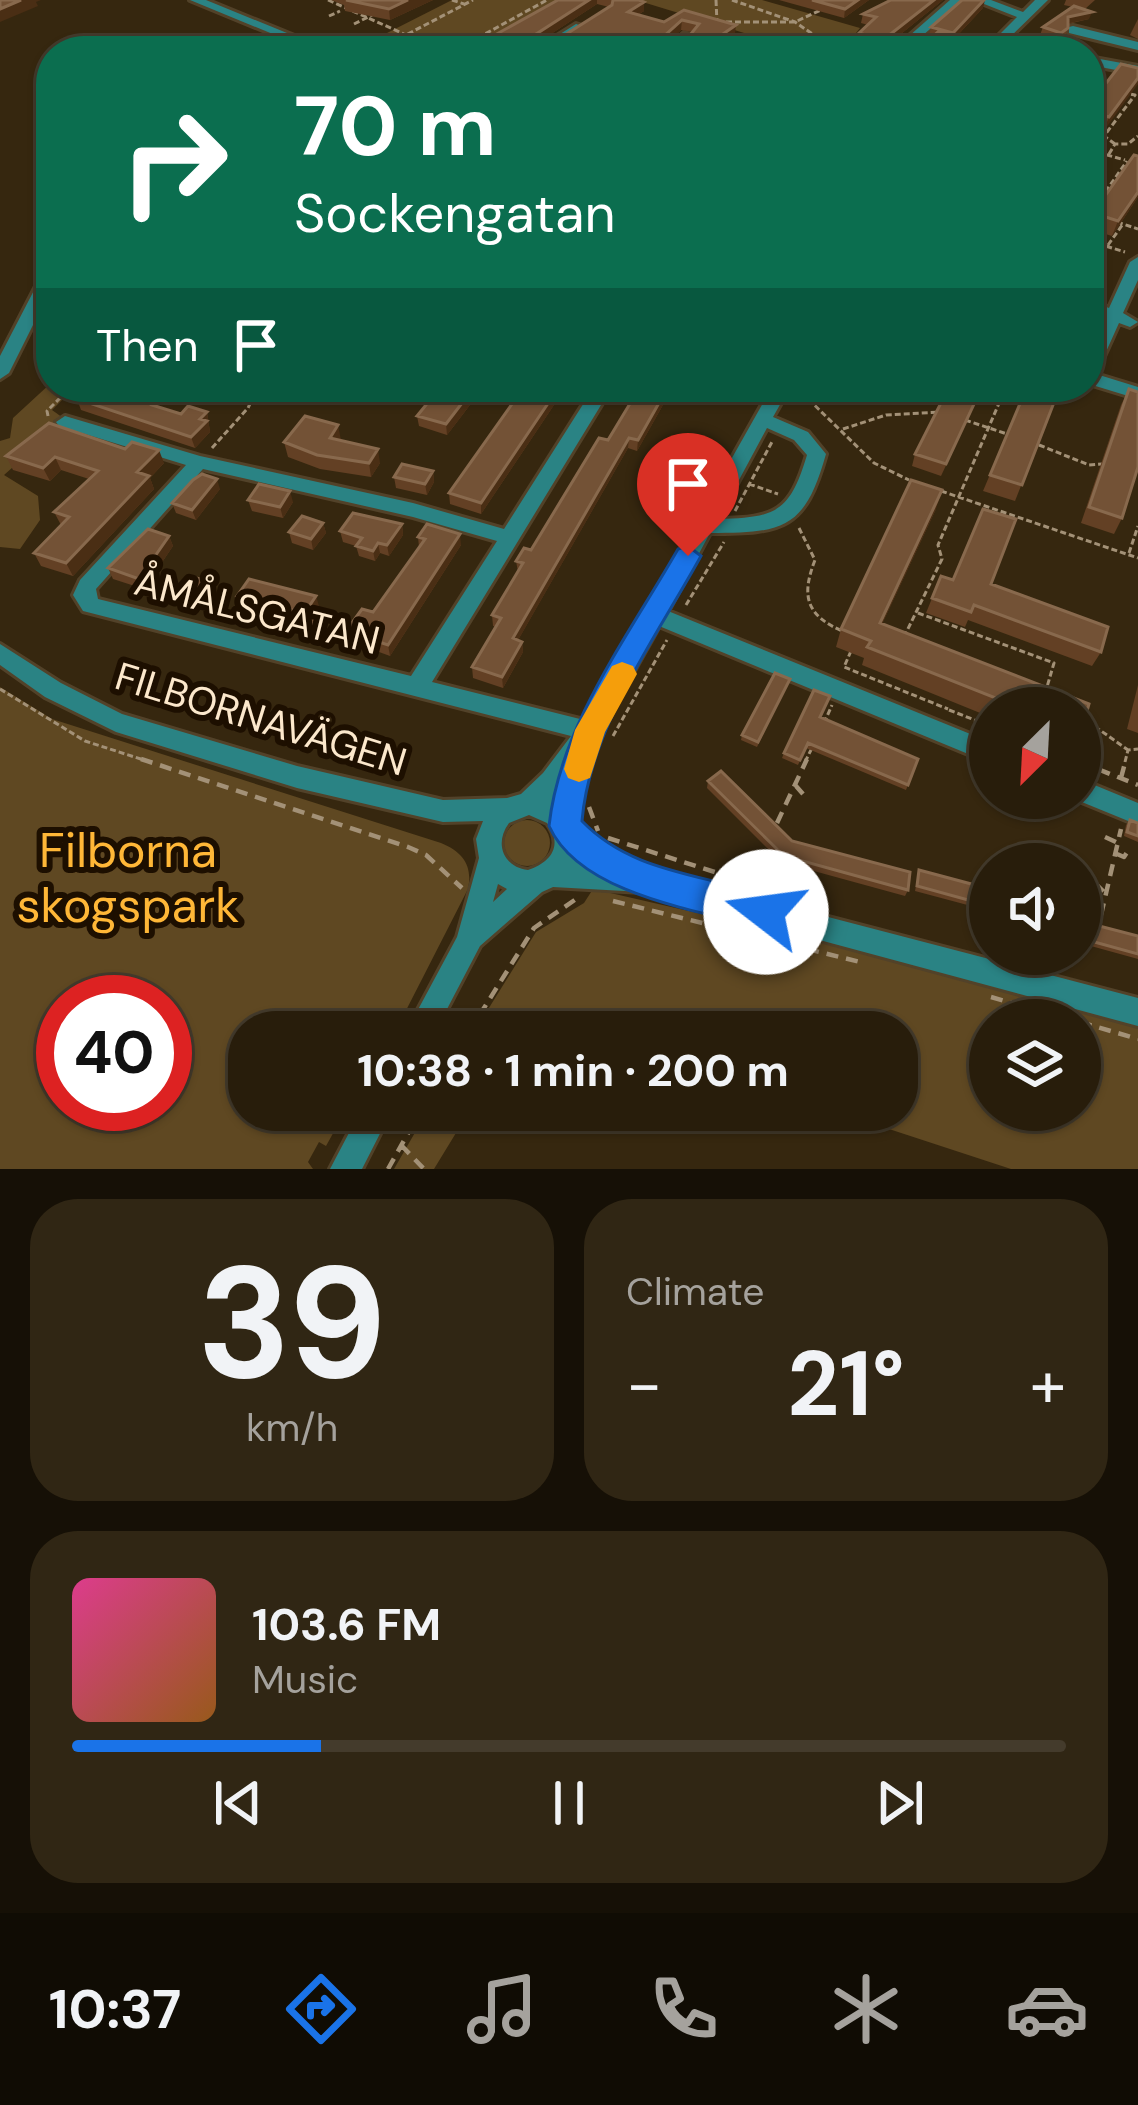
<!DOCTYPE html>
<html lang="en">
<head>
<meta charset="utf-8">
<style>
  body { margin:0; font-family:"DM Sans",sans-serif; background:#302614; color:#f1f3f6; height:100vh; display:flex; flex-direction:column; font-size:45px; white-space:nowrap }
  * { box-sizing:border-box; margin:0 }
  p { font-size:39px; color:#a5a29d }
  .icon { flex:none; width:66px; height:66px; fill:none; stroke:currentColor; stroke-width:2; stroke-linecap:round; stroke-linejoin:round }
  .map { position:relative; height:1169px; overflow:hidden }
  .panel { display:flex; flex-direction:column; gap:30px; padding:30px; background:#161006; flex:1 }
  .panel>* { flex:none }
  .banner { position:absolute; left:36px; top:36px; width:1068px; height:366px; border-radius:48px; box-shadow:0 3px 9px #0004,0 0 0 3px #443b2c; background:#0b6e4f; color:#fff; overflow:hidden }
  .needle { width:78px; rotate:204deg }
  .buttons { position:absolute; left:969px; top:687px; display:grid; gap:24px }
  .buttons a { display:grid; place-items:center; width:132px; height:132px; border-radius:50%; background:#281d0b; box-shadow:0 3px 9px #0004,0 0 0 3px #443b2c; font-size:60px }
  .speed { position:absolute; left:36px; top:975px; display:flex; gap:24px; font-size:60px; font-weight:700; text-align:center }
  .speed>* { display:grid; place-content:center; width:156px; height:156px; border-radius:50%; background:#281d0b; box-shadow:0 3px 9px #0004,0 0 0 3px #443b2c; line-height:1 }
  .speed .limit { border:18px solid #d22; background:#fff; color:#111 }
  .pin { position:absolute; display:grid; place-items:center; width:102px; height:102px; color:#fff; margin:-123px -51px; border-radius:50% 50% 50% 0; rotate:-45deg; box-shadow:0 0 12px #0007 }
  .pin .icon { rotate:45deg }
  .me { position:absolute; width:132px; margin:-66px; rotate:285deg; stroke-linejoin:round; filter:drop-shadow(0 0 9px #0008) }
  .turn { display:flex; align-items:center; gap:42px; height:252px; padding:0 60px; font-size:54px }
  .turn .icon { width:156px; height:156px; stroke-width:2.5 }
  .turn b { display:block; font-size:84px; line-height:102px }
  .then { display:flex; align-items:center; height:114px; padding:0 60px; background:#0003; gap:24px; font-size:45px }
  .big { font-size:90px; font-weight:700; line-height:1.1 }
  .panel .widget { flex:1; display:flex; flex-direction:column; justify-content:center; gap:18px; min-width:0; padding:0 42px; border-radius:48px; background:#302614 }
  .panel .dial { align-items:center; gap:0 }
  .dial b { font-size:156px; line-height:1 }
  .song { display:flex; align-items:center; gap:36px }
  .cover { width:144px; height:144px; border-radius:18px; background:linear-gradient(135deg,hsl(330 70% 55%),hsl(30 70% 35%)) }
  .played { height:12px; border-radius:6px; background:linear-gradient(90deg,#1a73e8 25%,#443b2c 25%) }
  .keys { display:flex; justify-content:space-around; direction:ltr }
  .heat { display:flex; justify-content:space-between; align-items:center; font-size:66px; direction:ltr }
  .panel .tiles { flex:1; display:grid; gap:30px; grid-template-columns:1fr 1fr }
  .widget:last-child { grid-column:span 2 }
  .trip { position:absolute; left:228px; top:1011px; width:690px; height:120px; border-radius:48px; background:#281d0b; box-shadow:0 3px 9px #0004,0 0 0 3px #443b2c; font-weight:700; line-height:120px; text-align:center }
  .menu { display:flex; height:192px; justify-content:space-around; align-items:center; background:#100c04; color:#a5a29d }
  .menu .icon { width:84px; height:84px }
  .menu .selected { color:#1a73e8 }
  .menu b { font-size:54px; color:#f1f3f6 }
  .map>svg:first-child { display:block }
</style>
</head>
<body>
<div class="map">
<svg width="1138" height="1169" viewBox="0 0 1138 1169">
  <rect width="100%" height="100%" fill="#36270f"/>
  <path fill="#5f4822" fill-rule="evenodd" d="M452,0H558L469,51H335L323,43L387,33Z
    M636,0H762L860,28L849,42L866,51H765L748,44L754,36Z
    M51,383L75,387L52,410L66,420L4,475L38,496L40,520L20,549L0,547V441L10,438L13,418Z
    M0,687L52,719L441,843C463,852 473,866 468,889L395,1032H249V1110H346L326,1146L319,1142L308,1162L313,1169H0ZM165,1002V1104H63V1002Z
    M504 843a23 23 0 1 1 46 0a23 23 0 1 1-46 0Z
    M593,889L802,937L1138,1028V1169H1011L831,1110H897V1032H474L536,932L584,903ZM990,1020H1080V1110H990Z
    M428,1110H470L434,1169H394Z"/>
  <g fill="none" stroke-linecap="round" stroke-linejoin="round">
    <g stroke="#524229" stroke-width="6">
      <path id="minor" d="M190,0H206L331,51H314Z
        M950,0H963L905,51H892Z
        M974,0H991L1023,12L1035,0H1048L1004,43L1037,51H983L1017,17Z
        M576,24L586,27L548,51H533Z
        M1073,26L1138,42V50L1069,33V27Z
        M684,33L694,36L678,51H665Z
        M1089,57L1138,66V74L1089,65Z
        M1138,257V280L1123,313L1138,322L1130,327L1119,323L1096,374L1138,387V399L1089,384V352L1105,317L1089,311V300L1109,308L1130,262Z
        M51,268V289L9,373L0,379V356L43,273Z
        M416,387H436L417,401L408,395Z
        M594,387H612L432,682L584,720L772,387H790L773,417L808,432L826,454C805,529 784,533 710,533L668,611L990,742V763L659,626C624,690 583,752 578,826L603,849L641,868L1138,998V1026L642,892L553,887L542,892L480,946L435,1032H406L457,937L479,858L476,839L483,821L443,822L297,788L116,732L45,697L0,665V644L61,683L122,714L297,766L443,800L507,798L521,794L543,773L571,736L83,611L73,595L80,580L186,465L59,426L56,422L65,416L200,456L413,503L504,529ZM767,428L794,440L807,455C790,512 776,518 718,519ZM203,469L413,517L497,541L411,676L98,599L96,589ZM529,815L547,823C564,846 550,863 528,870C503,867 494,843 509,823ZM498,884L507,889L493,902Z
        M1080,779L1138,803V825L1072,798H1080Z
        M361,1110H392L362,1169H330Z"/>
    </g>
    <path stroke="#a39177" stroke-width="3" stroke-dasharray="6 3" stroke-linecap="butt" d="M328,0L404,34
      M452,0L464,4
      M716,0L717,23
      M732,0L795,22L837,51
      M329,16L340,11
      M726,22H795L821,10
      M354,24L374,14
      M446,51L406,35L473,0
      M454,51L547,0
      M1089,83L1103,87
      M1115,144L1104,136L1135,95L1130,94
      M1089,150L1125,160
      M1109,154L1115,144H1128L1138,136
      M1089,167L1098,154
      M1090,214L1127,161
      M1117,222L1138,229
      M1089,241L1125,252
      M1108,245L1123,224
      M377,387L399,391
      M802,393L874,463L909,480
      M797,395L810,387
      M48,416L47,411L71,387
      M965,420L1007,434
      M843,429L886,415L939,412
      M1039,445L1089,465L1102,464
      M212,448L248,408L258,387
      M749,484L778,494
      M941,491L1138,558
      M735,511L773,440
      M799,528L815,560C801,596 806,615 842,631
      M1129,553L1138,526
      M686,605L724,542
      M918,613L1054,663L1047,687
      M904,637L942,559L938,545L1006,387
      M851,651L844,667L948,709
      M0,689L85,741L150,762
      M949,710L990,726
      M1080,716L1128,750
      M824,723L832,705
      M613,736L667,640
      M805,762L812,748
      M1125,762L1128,750L1138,749"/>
    <path stroke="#a39177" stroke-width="4.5" stroke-dasharray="12 8" stroke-linecap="butt" d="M141,759L408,847L426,855L462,888
      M1080,762L1138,785
      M1121,778L1126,759
      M796,786L803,794
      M589,807L598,831
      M777,823L807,759
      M1105,837L1116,842
      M608,838L787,895
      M1117,854L1124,857L1128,851
      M1095,883L1104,892
      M613,901L860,962
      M1101,915L1121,829
      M991,997L1071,1020
      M1080,1022L1138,1039
      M469,1032L534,928L579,897
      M401,1145L424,1169
      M388,1169L421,1110"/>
    <use href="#minor" fill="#2a8384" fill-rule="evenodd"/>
  </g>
  <path fill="#634024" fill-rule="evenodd" d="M331,0H433L390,20L345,11L344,5Z
    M558,0H639L644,2V11L638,15L664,22L684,10L735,34L731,37L766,51H466ZM597,4L609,7L549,45H534ZM681,30L692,32L682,45H665Z
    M779,0H869L844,18Z
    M891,0H943L881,50L857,43L859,33L868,25L861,23L863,14Z
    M1066,0H1095L1085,9L1089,19L1068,24L1066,36L1059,41L1040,35L1043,27L1073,7L1064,5Z
    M983,8L955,38L953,46L929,36L931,27Z
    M1138,19V39L1130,35Z
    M1138,68L1103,132L1089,128V105Z
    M1138,197L1112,236L1089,229L1093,213Z
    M448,387H491L480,403L473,401L447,435L419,426L417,416L437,402Z
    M949,387H983L941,476L912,466L915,454Z
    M1027,387H1060L1015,501L983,491Z
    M1129,389L1122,518L1114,534L1081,523L1121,405Z
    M119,392L155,402L157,406L181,414L207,412L210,432L195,448L81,410L77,399Z
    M560,396L481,514L450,504L449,493Z
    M668,396L637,451L628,448L518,640L522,642L523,652L503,688L473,678L472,667L496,627L493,626L492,615L518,572L516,561L531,550L608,440Z
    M49,423L164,463L150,478L154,489L73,576L41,566L34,553L61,525L54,512L89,479L61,470L50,481L13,470L6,456Z
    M341,440L380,463L371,477L320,469L288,457L284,442Z
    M433,471L434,482L427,495L396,488L394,477Z
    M220,489L196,520L176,513L172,503Z
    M248,500L293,502L283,518L252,511Z
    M936,509L882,624L1089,704L1080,733V708H990V717L862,665L864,658L836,647L841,629Z
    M323,523L326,533L313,550L292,543L289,532Z
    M402,524L403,535L389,556L380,553L375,561L359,556L356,546L343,542L340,531Z
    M169,536L173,546L144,589L113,579L108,568Z
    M418,537L461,545L390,656L349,641L346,631L373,612L419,547Z
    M941,576L953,580L991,584L1101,652L1092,666L968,620L965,627L926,613Z
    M212,582L214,587L205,599L185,594L183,589Z
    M237,596L319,606L316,610L325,613L328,623L317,634L300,630L297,621L241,607Z
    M790,679L757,747L741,740L742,735Z
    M1138,685V733L1127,729Z
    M820,718L918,759L906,790L806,748L798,765L782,758L784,753Z
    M708,781L792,841L908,890L905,896L781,862L707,788Z
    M1130,820L1138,823V842L1124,836L1126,825Z
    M919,870L990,889V911L915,891Z
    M1080,921L1138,936V959L1080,943Z"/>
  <path fill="#4a2e14" d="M21,0H41L36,2L38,6L0,22V9Z
    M408,0H433L390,20L389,9Z
    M589,0H597V4L531,47L530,51V38Z
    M858,0H869L844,18L845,9Z
    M934,0H943L881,50L883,40Z
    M985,0L983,8L955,38L953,46L947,51H939L952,40L953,33Z
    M644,2V11L627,21L628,12Z
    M1092,12L1089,19L1065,24L1068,17Z
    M682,20L681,30L662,48V38Z
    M736,25L735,34L722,44L723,34Z
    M1138,78V84L1103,132L1109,117Z
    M1138,192V197L1112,236L1118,221Z
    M483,387H491L480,403L479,392Z
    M559,387L560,396L481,514V503Z
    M669,387L668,396L637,451L638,440Z
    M472,390L473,401L447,435L446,424Z
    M207,412L210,432L195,448L191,437L200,419Z
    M338,425L341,440L334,453L330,438Z
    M629,438L628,448L513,649V638Z
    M378,449L380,463L371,477L369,463Z
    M159,450L164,463L150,478L154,489L73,576L66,563L137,472Z
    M55,457L61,470L50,481L43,468Z
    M433,471L434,482L427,495L425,484Z
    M217,479L220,489L196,520L192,510Z
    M942,490L936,509L874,641L880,623Z
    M290,491L293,502L283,518L280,507Z
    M323,523L326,533L313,550L311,539Z
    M402,524L403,535L389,556L387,545Z
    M460,534L461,545L390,656L388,645Z
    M169,536L173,546L144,589L139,579Z
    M378,543L380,553L375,561L373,551Z
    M212,582L214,587L205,599L203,594Z
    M316,596L319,606L311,619L308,608Z
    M325,613L328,623L317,634L314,624Z
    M522,642L523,652L503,688L502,677Z"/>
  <path fill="#735236" stroke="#88694d" stroke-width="3" fill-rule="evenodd" d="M0,0H21L0,9Z
    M346,0H408L389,9Z
    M558,0H589L530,38L529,45H549L612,5L613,0H639L644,2L628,12L664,22L684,10L736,25L723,34L767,47L761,51H466ZM682,20L699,24L682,45H662V38Z
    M812,0H858L845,9Z
    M891,0H934L883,40L859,33L876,17L863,14Z
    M962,0H984L953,33L931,27Z
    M1074,6L1092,12L1068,17V28L1061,33L1043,27Z
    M938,32L955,37L939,51H916Z
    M1121,64L1138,68V78L1109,117L1089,112V105Z
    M1134,155L1138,156V192L1118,221L1093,213Z
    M90,387H111L109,389L155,402L152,405L181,414L188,406L207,412L200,419L207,421L191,437L77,399Z
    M448,387H483L479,392L472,390L446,424L417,416L430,400L437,402Z
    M524,387H559L481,503L449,493Z
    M640,387H668L638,440L629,438L513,638L522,642L502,677L472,667L501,618L492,615L523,563L516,561L524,548L531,550L599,438L608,440Z
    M949,387H982L946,464L915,454Z
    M1027,387H1060L1022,485L990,475Z
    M1129,389L1138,392V467L1122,518L1089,507Z
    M305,416L338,425L330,438L378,449L369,463L317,455L284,442Z
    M49,423L125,449L132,442L159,450L137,472L149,476L66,563L34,553L69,517L54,512L98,471L55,457L43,468L6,456Z
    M402,464L433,471L425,484L394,477Z
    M202,474L217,479L192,510L172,503L193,480Z
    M911,480L942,490L880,623L1089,704L1081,732L1080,708H1021L867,647L871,641L841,629Z
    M259,484L290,491L280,507L248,500Z
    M983,509L1016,519L991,584L1108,627L1101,652L974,605L971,612L932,598L941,576L953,580Z
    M353,513L402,524L387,545L378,543L373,551L356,546L362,538L340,531Z
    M302,516L323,523L311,539L289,532Z
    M427,524L460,534L388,645L346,631L362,609L373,612L425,539L418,537Z
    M148,529L169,536L139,579L108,568Z
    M192,577L212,582L203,594L183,589Z
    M249,579L316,596L308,608L325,613L314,624L297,619L301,612L237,596Z
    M775,673L790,679L758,742L742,735Z
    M814,690L830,696L820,717L918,759L908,785L808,743L800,760L784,753Z
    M721,771L792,841L910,872L908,890L784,856L708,781Z
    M1130,820L1138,823V836L1127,832Z
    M919,870L990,889V906L917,886Z
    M1080,921L1138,936V954L1080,938Z"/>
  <path fill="#1a73e8" stroke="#114b97" stroke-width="3" d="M688,546L701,556C656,638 590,726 582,821C635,876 709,873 778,900L783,912L778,923L766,928C700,911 580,895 549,826C560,725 629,635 678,549Z"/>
  <path fill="#f59e0b" d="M622,662L633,666L637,674L605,732L590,778L579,782L568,778L564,769L575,730L612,666Z"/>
  <g text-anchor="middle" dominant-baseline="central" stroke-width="12" stroke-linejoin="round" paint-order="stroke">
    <g font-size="39" fill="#fce8cc" stroke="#1d0f00">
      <text transform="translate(257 611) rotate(14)">ÅMÅLSGATAN</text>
      <text transform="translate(261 719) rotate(17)">FILBORNAVÄGEN</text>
    </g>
    <g font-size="48" fill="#ffb737" stroke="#1d0f00">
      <text x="128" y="850">Filborna<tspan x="128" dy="55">skogspark</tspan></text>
    </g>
  </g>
</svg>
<div class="buttons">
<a><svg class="needle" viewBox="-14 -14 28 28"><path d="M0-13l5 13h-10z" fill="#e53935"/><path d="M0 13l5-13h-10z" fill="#a5a29d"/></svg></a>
<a><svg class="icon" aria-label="sound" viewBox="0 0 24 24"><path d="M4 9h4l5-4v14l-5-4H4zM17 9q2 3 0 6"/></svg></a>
<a><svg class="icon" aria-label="layers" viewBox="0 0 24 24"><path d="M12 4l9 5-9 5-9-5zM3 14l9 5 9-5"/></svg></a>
</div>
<div class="speed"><div class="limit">40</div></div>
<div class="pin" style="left:688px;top:556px;background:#d93025"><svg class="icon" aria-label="arrive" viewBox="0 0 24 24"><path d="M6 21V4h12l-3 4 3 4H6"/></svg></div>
<svg class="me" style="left:766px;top:912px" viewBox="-20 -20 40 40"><circle r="19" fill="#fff"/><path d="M0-13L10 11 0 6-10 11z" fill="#1a73e8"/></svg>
<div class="trip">10:38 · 1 min · 200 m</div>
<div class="banner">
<div class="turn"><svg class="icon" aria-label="right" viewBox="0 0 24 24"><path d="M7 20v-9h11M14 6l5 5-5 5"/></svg><div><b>70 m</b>Sockengatan</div></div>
<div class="then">Then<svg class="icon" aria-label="arrive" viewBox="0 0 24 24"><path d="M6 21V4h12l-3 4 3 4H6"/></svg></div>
</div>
</div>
<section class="panel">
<div class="tiles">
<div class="widget dial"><b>39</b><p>km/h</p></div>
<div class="widget"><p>Climate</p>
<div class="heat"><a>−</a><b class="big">21°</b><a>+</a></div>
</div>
<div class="widget">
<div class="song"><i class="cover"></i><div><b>103.6 FM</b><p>Music</p></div></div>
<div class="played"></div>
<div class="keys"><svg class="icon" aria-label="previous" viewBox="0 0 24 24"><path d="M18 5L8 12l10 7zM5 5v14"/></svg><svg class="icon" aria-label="pause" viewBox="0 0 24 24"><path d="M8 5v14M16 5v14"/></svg><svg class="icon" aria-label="next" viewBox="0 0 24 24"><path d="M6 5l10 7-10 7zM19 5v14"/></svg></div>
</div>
</div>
</section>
<nav class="menu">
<b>10:37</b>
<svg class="icon selected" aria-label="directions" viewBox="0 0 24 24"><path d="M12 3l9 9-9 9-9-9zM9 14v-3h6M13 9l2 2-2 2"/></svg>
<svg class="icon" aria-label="music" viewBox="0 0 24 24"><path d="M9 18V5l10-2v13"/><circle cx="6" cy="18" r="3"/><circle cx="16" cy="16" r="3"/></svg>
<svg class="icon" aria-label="phone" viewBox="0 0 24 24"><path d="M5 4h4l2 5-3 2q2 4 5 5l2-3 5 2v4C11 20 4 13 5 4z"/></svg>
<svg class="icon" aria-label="climate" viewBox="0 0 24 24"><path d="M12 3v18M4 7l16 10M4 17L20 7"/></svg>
<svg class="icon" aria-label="car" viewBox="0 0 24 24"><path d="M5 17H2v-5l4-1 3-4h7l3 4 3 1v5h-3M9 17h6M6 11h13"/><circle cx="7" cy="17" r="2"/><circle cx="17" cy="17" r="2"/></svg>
</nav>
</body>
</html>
